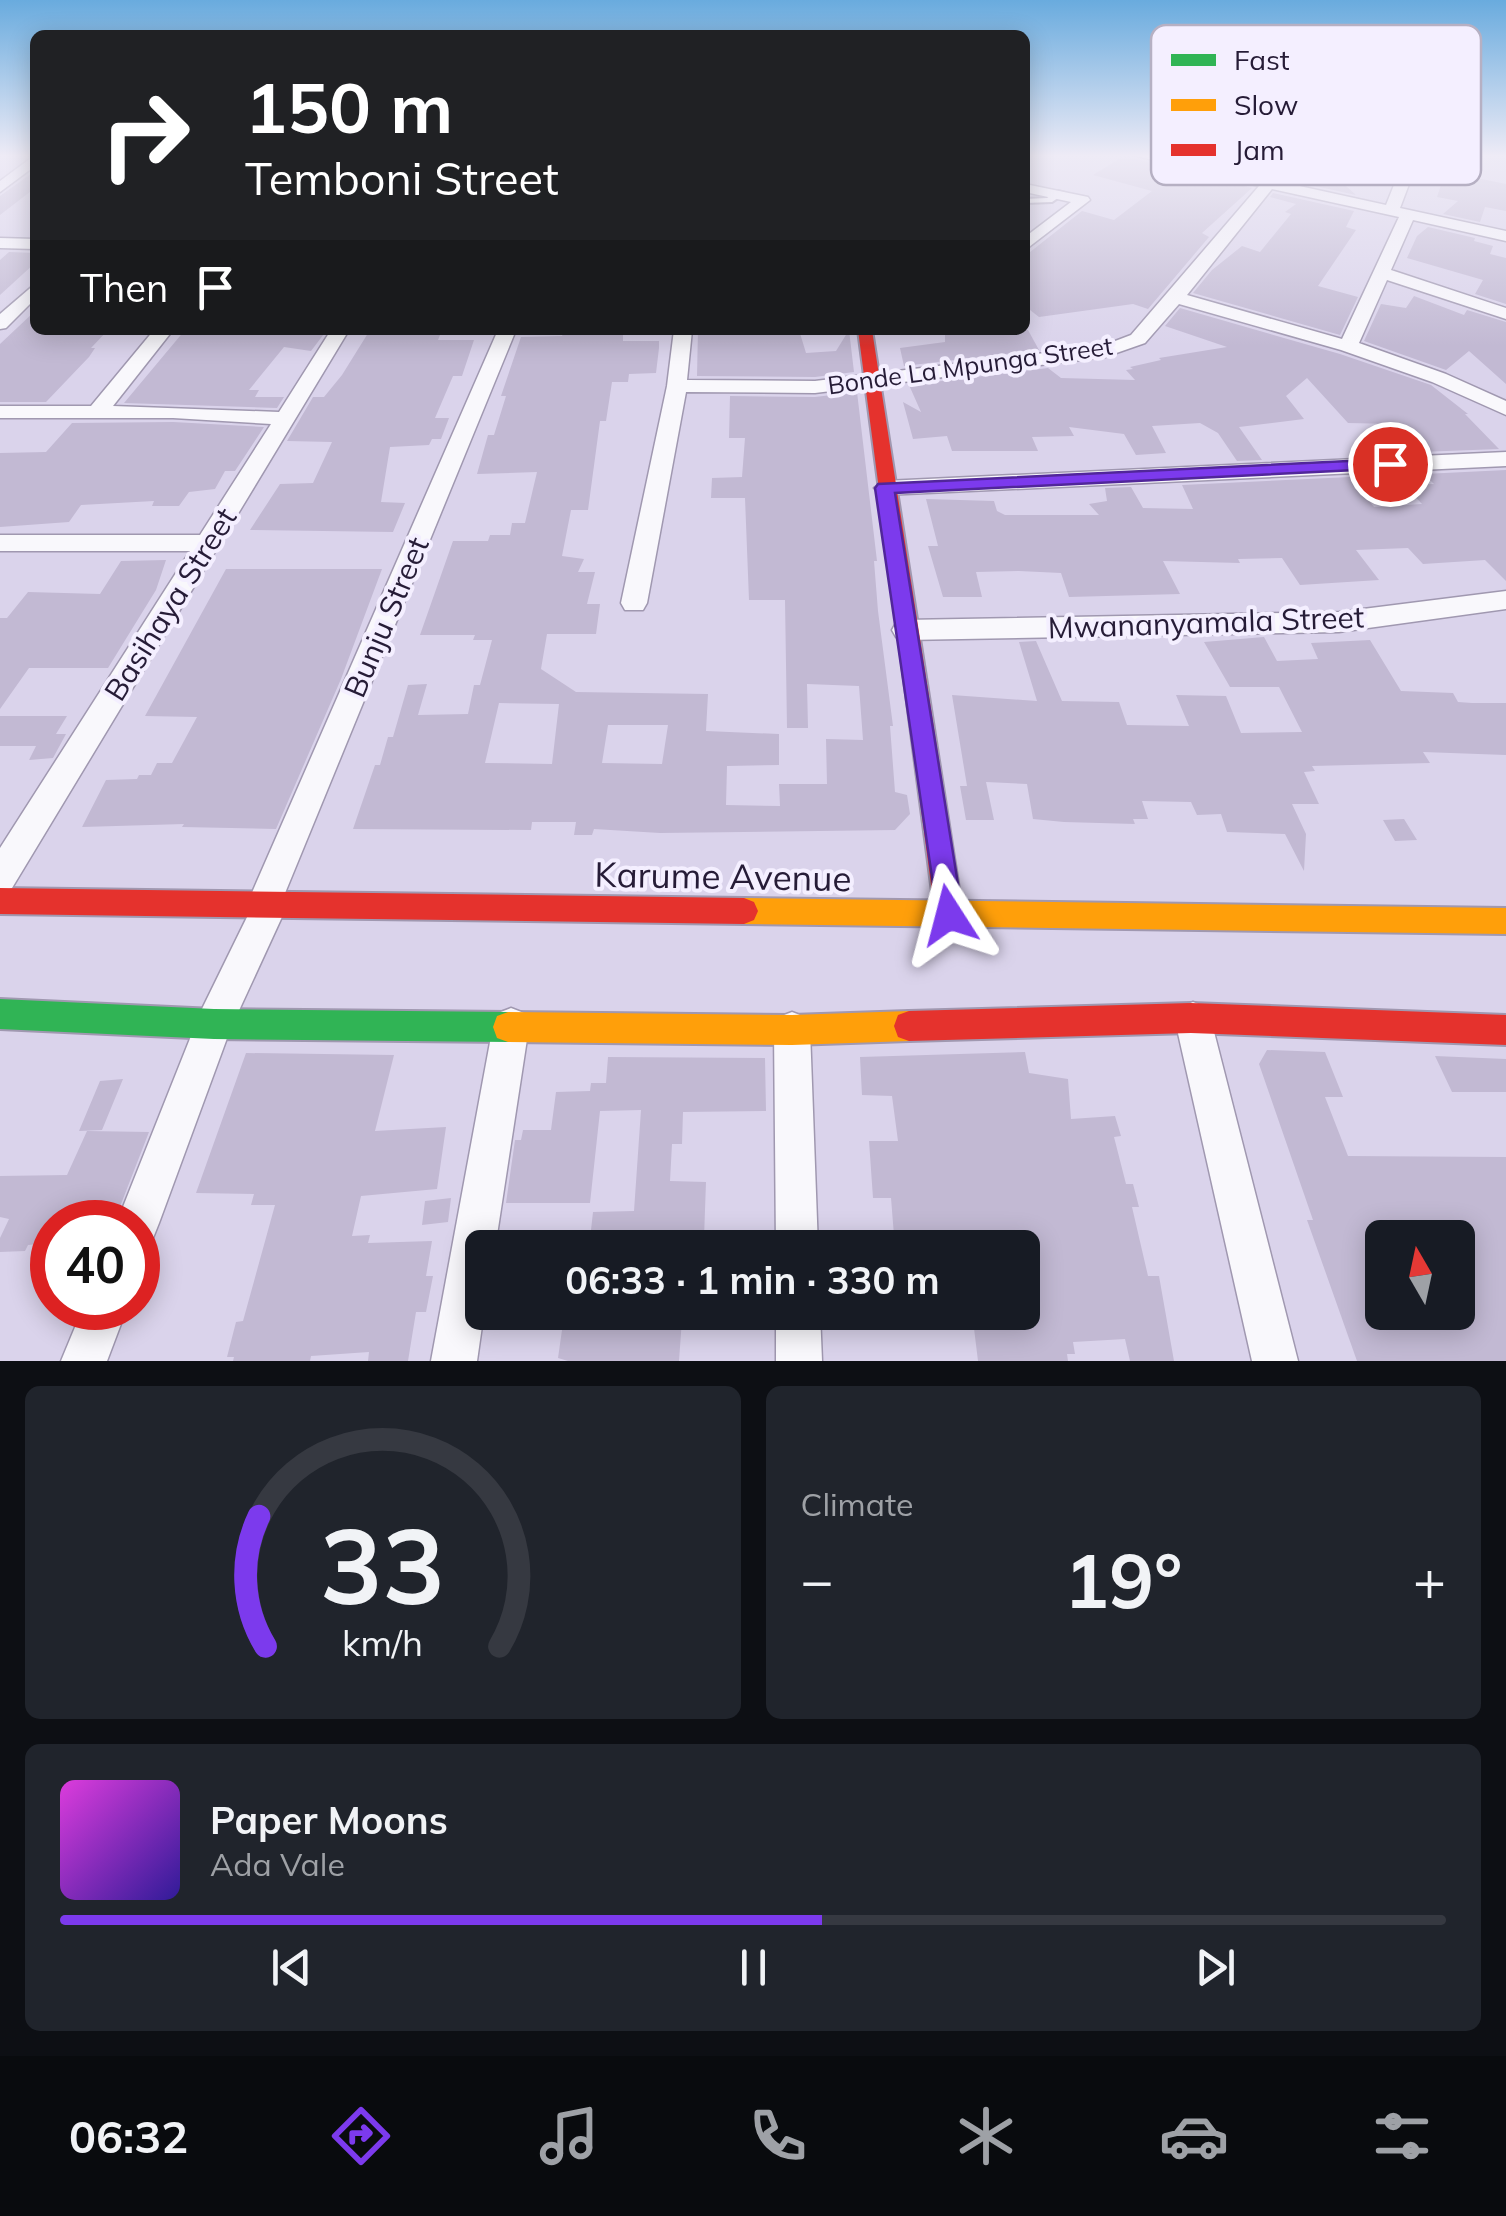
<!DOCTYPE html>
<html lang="en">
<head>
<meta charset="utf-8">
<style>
  body { margin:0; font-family:Mulish,sans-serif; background:#20242c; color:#f1f3f6; height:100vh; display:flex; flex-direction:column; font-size:38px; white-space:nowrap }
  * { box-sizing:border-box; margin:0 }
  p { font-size:32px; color:#9ea1a6 }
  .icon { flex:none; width:55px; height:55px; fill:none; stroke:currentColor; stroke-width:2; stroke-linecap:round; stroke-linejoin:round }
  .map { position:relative; height:1361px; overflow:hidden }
  .details { display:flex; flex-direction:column; gap:25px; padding:25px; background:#0d0f14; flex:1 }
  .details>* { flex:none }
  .top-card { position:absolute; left:30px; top:30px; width:1000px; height:305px; border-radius:15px; box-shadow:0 5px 25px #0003; background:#202124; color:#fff; overflow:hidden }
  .needle { width:65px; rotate:351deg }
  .buttons { position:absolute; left:1365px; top:1220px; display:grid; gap:20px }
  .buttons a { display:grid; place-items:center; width:110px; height:110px; border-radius:15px; background:#171b24; box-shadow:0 5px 25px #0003; font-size:50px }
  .speed { position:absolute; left:30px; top:1200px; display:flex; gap:20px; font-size:50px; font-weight:700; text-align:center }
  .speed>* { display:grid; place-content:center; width:130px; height:130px; border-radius:50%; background:#171b24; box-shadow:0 5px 25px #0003; line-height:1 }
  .speed .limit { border:15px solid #d22; background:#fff; color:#111 }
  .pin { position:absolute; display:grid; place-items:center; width:85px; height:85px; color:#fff; margin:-42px; border:5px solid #fff; border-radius:50%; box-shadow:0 2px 10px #0007 }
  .me { position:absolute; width:110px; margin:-55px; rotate:351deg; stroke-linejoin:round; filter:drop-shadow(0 0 8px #0008) }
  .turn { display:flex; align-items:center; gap:35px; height:210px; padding:0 50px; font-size:45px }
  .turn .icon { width:130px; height:130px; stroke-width:2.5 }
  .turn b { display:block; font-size:70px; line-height:85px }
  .then { display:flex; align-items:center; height:95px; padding:0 50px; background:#0003; gap:20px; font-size:38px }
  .big { font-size:75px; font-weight:700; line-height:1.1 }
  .details .card { flex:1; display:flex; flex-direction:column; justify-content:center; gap:15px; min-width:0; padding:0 35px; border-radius:15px; background:#20242c }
  .details .dial { align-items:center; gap:0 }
  .dial svg { height:260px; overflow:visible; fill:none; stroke:#363941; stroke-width:7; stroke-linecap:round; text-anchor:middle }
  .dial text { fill:#f1f3f6; stroke:none }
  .song { display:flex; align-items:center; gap:30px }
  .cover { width:120px; height:120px; border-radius:15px; background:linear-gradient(135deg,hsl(300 70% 55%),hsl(250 70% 35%)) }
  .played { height:10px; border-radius:5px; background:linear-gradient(90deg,#7c3aed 55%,#363941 55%) }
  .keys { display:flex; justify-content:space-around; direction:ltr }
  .heat { display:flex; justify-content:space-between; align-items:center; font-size:55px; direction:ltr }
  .details .tiles { flex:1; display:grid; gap:25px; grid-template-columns:1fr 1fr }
  .card:last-child { grid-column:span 2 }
  .trip { position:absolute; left:465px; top:1230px; width:575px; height:100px; border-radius:15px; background:#171b24; box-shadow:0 5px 25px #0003; font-weight:700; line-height:100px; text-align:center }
  .tabs { display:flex; height:160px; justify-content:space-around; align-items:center; background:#090b0e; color:#9ea1a6 }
  .tabs .icon { width:70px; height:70px }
  .tabs .active { color:#7c3aed }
  .tabs b { font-size:45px; color:#f1f3f6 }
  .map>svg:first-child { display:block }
</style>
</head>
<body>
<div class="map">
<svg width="1506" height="1361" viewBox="0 0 1506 1361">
  <rect width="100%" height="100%" fill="#dad3eb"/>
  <path fill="#c2b9d3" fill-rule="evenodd" d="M1252,155H1293L1319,177H1336L1356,195L1274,177Z
    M1451,155H1467V176L1506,184V211L1485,207L1480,222L1443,214L1458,201L1437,197Z
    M1124,156L1252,188L1202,233L1209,237L1148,309L1133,304L1039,317L1025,306V256L1082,211L1114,220L1152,191L1093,175Z
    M35,171V188L0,215V196Z
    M1273,193L1354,211L1346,227L1356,230L1318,286L1358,297L1340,335L1193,293L1212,270L1242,246L1260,252L1291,214L1285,212L1296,204L1270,197Z
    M1428,227L1475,238L1474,241L1493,246L1490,254L1506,258V304L1475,294L1483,280L1407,258L1417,236Z
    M9,252L35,253V263L0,295V260Z
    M1414,296L1464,315L1467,310L1506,322V384L1469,351L1446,370L1364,341L1381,304L1406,308Z
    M1180,308L1340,354L1431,385L1468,414H1465L1499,449L1420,452L1395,424L1348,423L1307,378L1286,396L1304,419L1239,427L1262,460L1237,461L1218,433L1200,423L1152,426L1166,453L1136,455L1124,434L1069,427L1074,436L1032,437L1038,451H952L947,436L913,439L903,402L921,412L909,385L1048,368L1061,378L1135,380L1126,370L1133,369L1130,367L1161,360L1159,358L1227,347L1165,326Z
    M35,311V330H108L91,348H95L89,357L46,402H0V344Z
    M185,330H327L311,351L284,347L249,390H259L255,397H284L277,408L124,403Z
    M370,330H442L438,340H474L462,376H453L435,418H449L441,439H432L429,445L390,447L381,502L405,503L393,532L250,530L280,484L313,483L332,442L287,441L313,397H324L342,375Z
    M565,330L612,331V335H623V341H659V348L656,373L629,374L628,382H612L606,421H600L588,510H571L562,556L584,559L578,572H595L587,604H600L596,634H547L541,669L576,692L708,694L706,731L779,734V765L727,766L726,805L780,806L779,784H827L826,739L863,740L859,686L807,684L808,728H787L785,600H749L745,498H711L712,478L742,477L745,438H729L730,396L815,397L857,392L877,561H874L878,611L893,726H890L895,792L907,795L910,814L895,830L660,833L594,829L592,835H574L576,822H532L531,830L353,829L375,765H380L388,737H393L408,685L427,684L418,715L468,714L474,685H480L492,640H473L475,635H420L453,541H488L490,535H510L512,523H525L537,472L477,474L488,435H494L506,396H501L521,337L562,336ZM499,703L559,704L552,764L485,763ZM608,725H668L662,764L602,763Z
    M698,330H799L806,353L836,351L849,330L854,372L815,377L697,376Z
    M945,330H1028L1039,350L904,366L900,348L945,342Z
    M173,422L264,427L235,471H225L215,489L189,492L179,506H152L154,501L81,505L69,522L0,527V453L46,452L72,423Z
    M1506,470V581L1485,560L1423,564L1408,548L1356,550L1379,580L1300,585L1282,558L1238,559L1240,563L1163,561L1180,594L1069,597L1061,573L1019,571L976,572L982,597H943L928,546H938L926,499L994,501L997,511L1005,515H1099L1089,504L1107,501L1105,488L1131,487L1143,508L1193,509L1182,485L1350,477L1374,507L1422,504L1404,485L1434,484L1424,474Z
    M166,560L156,590L108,668H29L0,709V618H7L28,592L100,594L121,561Z
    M226,569H382L341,679L276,829L182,827L184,824L82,827L106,780L137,779L139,775H151L157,763H172L197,717L145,716Z
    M1264,637L1277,661L1318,659L1311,643L1370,640L1401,691L1453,693L1458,702L1472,703H1506V755L1423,752L1430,763L1312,766L1315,771L1304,772L1319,804H1292L1306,834L1304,871L1285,834L1227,832L1221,814L1197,815L1191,802L1142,801L1148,819H1133L1135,824L1064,822L1033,819L1027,784L986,782L994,820H966L960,786H967L952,695L1037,701L1019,642L1036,641L1062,701L1119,702L1127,725L1189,726L1176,695L1226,696L1241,733L1302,732L1279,687H1230L1204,642Z
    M0,716H67L56,734H66L53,758L29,760L36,746H0Z
    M1404,819L1417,840L1395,841L1383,820Z
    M1267,1050L1325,1052L1343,1097H1325L1348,1156L1506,1157V1361H1357L1307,1220H1313L1259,1064ZM1382,1238H1458V1312H1382Z
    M1025,1052L1029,1073L1068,1079L1071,1119L1115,1116L1121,1136L1114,1137L1126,1184H1133L1139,1207H1132L1148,1276H1159L1174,1361H1130L1125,1339L1073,1342L1075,1354H1067L1068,1361H978L972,1312H1035L1024,1248H895L891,1198H873L869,1141H898L892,1096L862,1095L860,1057Z
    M246,1053L394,1055L375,1131L446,1127L437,1189L361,1196L352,1236L370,1235L368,1243L432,1241L426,1276H433L426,1312H416L408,1361H368L369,1352L311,1356L310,1361H233L234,1357H227L236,1322L243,1321L275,1205H251L254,1194L196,1193Z
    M1435,1056L1506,1059V1092H1452Z
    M608,1057L765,1058L766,1111L683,1112L682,1144H672L670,1181L706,1182L704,1238H665V1248H589L593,1212L634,1211L641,1110L600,1111L590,1203H506L515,1140H521L523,1130H551L556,1092L590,1091L591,1083H606Z
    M123,1079L102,1130L79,1131L100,1081Z
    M87,1131L149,1132L114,1222H52L49,1243L28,1245L25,1251L0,1252V1238L9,1219L0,1217V1176L67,1175Z
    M451,1198L448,1222L422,1225L425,1201Z
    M564,1316L682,1319L679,1361H568L558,1358Z"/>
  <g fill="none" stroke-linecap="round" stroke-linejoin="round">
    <g stroke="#a098b0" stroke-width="4">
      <path id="lane" d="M1058,191L1065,193L1052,202L1025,203V199L1047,198Z"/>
    </g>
    <g stroke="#a098b0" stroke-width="3">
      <path id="street" d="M35,155V166L0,192V181Z
        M1133,155H1159L1251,175L1231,155H1246L1272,180L1386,205L1406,155H1420L1400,208L1506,231V241L1413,220L1391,270L1506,308V319L1387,280L1359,343L1446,374L1506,401V415L1432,382L1341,350L1179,304L1145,343L1105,357L815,393L686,392L647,603L643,610H625L621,603L667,386L674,330H692L687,380L815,381L1102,346L1131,335L1259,186ZM1272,189L1399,217L1342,339L1187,295Z
        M1025,184L1088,197L1090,200L1025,250V237L1071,202L1025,192Z
        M0,238L35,239V249L0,248Z
        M35,284V299L6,328L0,329V314Z
        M154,330H173L113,406L279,412L331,330H349L12,888L0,892V848L190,551H0V535H200L271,424L173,418H0V406H91Z
        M498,330H516L283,898L287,906L230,1030L159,1223L153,1238L138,1244V1222H117L201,1011L250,911L247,904Z
        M1506,452V466L885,495L874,488L885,481Z
        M1506,591V609L1339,632L905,640L896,637L892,630L896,623L905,620L1339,612Z
        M1193,1002L1206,1007L1211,1020L1298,1361H1252L1175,1020L1180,1007Z
        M511,1008L524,1013L529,1026L495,1248H482L484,1312L477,1361H431L493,1026L498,1013Z
        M792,1012L805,1017L810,1030L818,1248H776L774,1030L779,1017Z
        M83,1308H127L107,1361H61Z
        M776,1312H820L822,1361H776Z"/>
    </g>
    <g stroke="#a098b0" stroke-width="4">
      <path id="fast" d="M0,999L214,1009L508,1012L519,1016L523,1027L519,1038L508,1042L214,1039L0,1029Z"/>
    </g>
    <g stroke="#a098b0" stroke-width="4">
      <path id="slow" d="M744,898L1506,908V934L744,924L734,920L730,911L734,902Z
        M909,1011L920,1015L924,1026L920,1037L909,1041L792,1045L508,1042L497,1038L493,1027L497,1016L508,1012L792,1015Z"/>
    </g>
    <g stroke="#a098b0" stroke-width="4">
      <path id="jam" d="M858,330H872L963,915L959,924L949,928L939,924L935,915Z
        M0,888L744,898L754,902L758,911L754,920L744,924L0,914Z
        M1191,1003L1506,1015V1045L1191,1033L909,1041L898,1037L894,1026L898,1015L909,1011Z"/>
    </g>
    <use href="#lane" fill="#f9f8fc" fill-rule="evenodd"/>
    <use href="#street" fill="#f9f8fc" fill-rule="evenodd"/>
    <use href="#fast" fill="#30b455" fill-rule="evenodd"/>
    <use href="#slow" fill="#ff9f0a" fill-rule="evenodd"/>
    <use href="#jam" fill="#e5322d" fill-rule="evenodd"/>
  </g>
  <linearGradient id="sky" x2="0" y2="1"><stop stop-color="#69abde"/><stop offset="0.45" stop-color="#eeebf6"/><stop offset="1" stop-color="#eeebf6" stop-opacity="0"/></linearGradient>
  <rect width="1506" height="346" fill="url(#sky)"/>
  <path fill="#7c3aed" stroke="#51269a" stroke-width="2.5" d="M1390,459L1399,464L1396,468L895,493L963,915L959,925L949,929L939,925L875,488L878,484Z"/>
  <g text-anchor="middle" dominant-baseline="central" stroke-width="8" stroke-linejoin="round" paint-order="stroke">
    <g font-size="25" fill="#261c37" stroke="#f4efff">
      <text transform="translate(970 365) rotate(-8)">Bonde La Mpunga Street</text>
    </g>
    <g font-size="30" fill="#261c37" stroke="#f4efff">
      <text transform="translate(170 604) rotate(-58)">Basihaya Street</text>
      <text transform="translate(386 617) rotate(-67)">Bunju Street</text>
      <text transform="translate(1206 622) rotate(-2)">Mwananyamala Street</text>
    </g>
    <g font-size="35" fill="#261c37" stroke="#f4efff">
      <text transform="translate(723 876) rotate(1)">Karume Avenue</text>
    </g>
  </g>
  <rect x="1151" y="25" width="330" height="160" rx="15" fill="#f4efff" stroke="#b6b0c3" stroke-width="2.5"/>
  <rect x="1171" y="54" width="45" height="12" fill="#30b455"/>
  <rect x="1171" y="99" width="45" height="12" fill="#ff9f0a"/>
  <rect x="1171" y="144" width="45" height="12" fill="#e5322d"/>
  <g font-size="28" fill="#261c37">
    <text x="1234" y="70">Fast</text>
    <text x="1234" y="115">Slow</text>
    <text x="1234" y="160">Jam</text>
  </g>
</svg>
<div class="buttons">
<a><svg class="needle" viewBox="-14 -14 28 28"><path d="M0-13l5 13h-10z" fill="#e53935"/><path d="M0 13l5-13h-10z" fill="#9ea1a6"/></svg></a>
</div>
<div class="speed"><div class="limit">40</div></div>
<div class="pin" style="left:1390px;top:464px;background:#d93025"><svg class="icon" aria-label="arrive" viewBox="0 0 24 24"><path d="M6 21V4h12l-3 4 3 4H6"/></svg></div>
<svg class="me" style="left:949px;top:915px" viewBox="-20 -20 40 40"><path d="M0-17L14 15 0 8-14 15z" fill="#7c3aed" stroke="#fff" stroke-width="4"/></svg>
<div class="trip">06:33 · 1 min · 330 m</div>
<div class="top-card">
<div class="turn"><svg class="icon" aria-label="right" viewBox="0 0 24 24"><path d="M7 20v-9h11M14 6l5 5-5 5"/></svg><div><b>150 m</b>Temboni Street</div></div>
<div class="then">Then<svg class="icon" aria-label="arrive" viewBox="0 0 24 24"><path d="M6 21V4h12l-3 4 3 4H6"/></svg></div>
</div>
</div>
<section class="details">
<div class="tiles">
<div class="card dial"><svg viewBox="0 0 100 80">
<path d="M14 69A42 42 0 1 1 86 69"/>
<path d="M14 69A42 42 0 0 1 12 29" stroke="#7c3aed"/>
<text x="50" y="56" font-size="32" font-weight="700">33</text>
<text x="50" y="72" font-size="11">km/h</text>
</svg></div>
<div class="card"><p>Climate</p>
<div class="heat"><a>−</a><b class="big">19°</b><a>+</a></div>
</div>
<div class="card">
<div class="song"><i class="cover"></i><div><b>Paper Moons</b><p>Ada Vale</p></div></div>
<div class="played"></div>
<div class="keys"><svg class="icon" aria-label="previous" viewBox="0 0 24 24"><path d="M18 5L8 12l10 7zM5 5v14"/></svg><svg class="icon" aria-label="pause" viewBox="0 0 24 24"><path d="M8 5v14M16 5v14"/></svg><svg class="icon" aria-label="next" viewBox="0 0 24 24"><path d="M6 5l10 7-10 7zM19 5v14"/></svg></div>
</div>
</div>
</section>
<nav class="tabs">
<b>06:32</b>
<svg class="icon active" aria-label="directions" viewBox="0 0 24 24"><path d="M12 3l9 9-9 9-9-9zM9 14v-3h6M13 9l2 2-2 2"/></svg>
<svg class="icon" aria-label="music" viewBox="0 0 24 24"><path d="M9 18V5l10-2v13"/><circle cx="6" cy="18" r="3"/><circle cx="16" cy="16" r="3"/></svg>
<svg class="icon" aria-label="phone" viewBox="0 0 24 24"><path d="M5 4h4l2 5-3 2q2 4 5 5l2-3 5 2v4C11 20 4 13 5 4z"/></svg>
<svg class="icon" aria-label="climate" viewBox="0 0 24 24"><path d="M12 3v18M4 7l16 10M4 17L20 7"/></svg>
<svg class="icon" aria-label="car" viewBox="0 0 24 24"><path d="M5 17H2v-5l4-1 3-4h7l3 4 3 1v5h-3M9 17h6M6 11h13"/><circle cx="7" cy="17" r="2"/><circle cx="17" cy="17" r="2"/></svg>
<svg class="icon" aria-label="filters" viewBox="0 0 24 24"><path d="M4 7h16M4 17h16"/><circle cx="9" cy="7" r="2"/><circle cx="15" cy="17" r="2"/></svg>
</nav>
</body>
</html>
